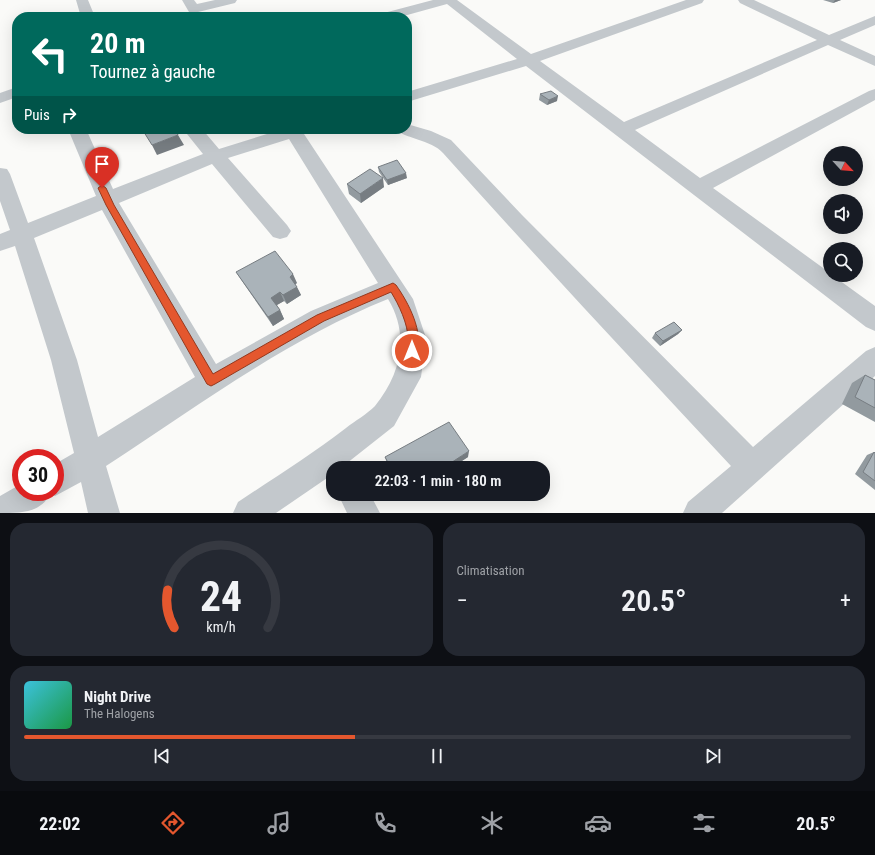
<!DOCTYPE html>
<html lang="fr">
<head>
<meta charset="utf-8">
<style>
  body { margin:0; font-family:"Roboto Condensed",sans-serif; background:#242831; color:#f1f3f6; height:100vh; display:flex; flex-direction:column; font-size:15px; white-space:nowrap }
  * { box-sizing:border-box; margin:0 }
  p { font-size:13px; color:#9ea1a6 }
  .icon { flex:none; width:22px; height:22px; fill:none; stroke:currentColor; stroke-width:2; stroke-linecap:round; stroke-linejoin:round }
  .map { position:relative; height:513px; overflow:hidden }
  .panel { display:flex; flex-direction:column; gap:10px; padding:10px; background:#0d0f14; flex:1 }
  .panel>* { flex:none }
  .guide { position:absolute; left:12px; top:12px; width:400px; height:122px; border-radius:16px; box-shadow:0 4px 16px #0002; background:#00695c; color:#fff; overflow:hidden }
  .needle { width:26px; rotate:116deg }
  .fabs { position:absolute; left:823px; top:146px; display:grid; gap:8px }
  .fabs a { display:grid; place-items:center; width:40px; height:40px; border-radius:50%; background:#171b24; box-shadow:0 4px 16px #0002; font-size:20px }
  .speed { position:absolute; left:12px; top:449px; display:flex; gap:8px; font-size:20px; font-weight:700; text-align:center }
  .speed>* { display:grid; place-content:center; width:52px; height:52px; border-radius:50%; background:#171b24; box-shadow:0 4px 16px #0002; line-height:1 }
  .speed .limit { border:6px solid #d22; background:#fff; color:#111 }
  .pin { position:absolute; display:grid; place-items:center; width:34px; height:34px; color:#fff; margin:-41px -17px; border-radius:50% 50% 50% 0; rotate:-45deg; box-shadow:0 0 4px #0007 }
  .pin .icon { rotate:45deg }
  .me { position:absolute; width:44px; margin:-22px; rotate:0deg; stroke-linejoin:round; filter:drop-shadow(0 0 3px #0008) }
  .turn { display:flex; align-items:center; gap:14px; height:84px; padding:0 12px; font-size:18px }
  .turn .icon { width:52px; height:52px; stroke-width:2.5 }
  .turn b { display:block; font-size:28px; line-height:34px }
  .then { display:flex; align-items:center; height:38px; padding:0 12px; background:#0003; gap:8px; font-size:15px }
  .big { font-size:30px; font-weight:600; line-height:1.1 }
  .panel .card { flex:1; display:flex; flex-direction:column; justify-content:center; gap:6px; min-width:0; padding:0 14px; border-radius:16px; background:#242831 }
  .panel .dial { align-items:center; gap:0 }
  .dial svg { height:104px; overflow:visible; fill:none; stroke:#363941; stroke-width:7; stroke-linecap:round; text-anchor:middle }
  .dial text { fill:#f1f3f6; stroke:none }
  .song { display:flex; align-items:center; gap:12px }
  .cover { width:48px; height:48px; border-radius:6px; background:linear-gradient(135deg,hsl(190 70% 55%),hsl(140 70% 35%)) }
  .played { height:4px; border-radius:2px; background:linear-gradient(90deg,#e4572e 40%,#363941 40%) }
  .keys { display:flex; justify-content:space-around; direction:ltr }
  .heat { display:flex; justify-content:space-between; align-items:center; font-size:22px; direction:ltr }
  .panel .tiles { flex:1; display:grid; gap:10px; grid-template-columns:1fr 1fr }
  .card:last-child { grid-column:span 2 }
  .trip { position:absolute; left:326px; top:461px; width:224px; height:40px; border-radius:16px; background:#171b24; box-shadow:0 4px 16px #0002; font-weight:600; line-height:40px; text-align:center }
  .dock { display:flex; height:64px; justify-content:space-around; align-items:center; background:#090b0e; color:#9ea1a6 }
  .dock .icon { width:28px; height:28px }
  .dock .active { color:#e4572e }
  .dock b { font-size:18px; color:#f1f3f6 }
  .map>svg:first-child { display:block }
</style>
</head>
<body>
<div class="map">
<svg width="875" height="513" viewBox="0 0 875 513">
  <rect width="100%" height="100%" fill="#fafaf8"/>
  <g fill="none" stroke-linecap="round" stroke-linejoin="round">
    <path fill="#c3c8cc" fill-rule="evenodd" d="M76,0H88L95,17H81Z
      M182,0H194L197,4L215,0H237L235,3L194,13L189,12Z
      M433,0H457L531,54L686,0H704L702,3L540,61L624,122L817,40L740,3L738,0H754L829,35L875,16V25L840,40L875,56V66L828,45L635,130L700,178L869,91L875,89V100L713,188L830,273V275H832L875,306V331L866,327L526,66L407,102V92L517,59L447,4L400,17H378L380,14Z
      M17,87V97L0,103V93Z
      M407,124L431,131L451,140L522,215L753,447L866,351L875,347V376L722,513H683L688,502L731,466C634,362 538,259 443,153C432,140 402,138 396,129H407Z
      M68,129H86L113,189L203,154L183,129H202L219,149L283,129H311L308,133L304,134L413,299L426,338L421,377L394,426L342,467L333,468V474L276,513H233L238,502C274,478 311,455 346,428C355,421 367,414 375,406C401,374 410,335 388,299C286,340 198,406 106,466L120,513H88L81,482L55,496L50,494C41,513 20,513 0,513V496L21,484V492H55V464L74,453L51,360L15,246L0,251V234L10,230L0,201V168L7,169L10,174L28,223L96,196ZM289,139L378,283L311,311L216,364L119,203L212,164L273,237L280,239L287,237L291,231L287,225L228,158ZM102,210L195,377L98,437L77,360L34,238Z
      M338,494H370L380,513H347Z"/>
  </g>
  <path fill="#929a9f" d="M823,0H841L833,3Z
    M540,94L557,101L547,105L539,100Z
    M378,167L407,178L388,185L379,172Z
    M347,184L384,187L361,203L349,194Z
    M236,272L297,283L295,284L301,295L287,304L284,301L277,305L280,310L284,319L273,326L242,281Z
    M682,330L678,334L660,346L652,338L655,333Z
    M865,375L875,380V422L842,404L852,383Z
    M874,452L875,453V490L855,474L867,455Z
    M385,457H468L451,468H390L387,463Z"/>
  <path fill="#777d82" d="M835,0H841L833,3Z
    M558,96L557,101L547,105L549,100Z
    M178,135L184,145L157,155L152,145Z
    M406,173L407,178L388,185L387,180Z
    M383,178L384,187L361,203L360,194Z
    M293,274L297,283L293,286L290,277Z
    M297,287L301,295L287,304L283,295Z
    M280,292L284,301L275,306L271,298Z
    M280,310L284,319L273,326L268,317Z
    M682,330L678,334L660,346L663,341Z
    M469,451L468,457L451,468H443Z
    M404,494H411L405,498Z"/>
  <path fill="#aab3b9" stroke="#777d82" d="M551,91L558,96L549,100L540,94Z
    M142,129H175L178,135L152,145Z
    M397,160L406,173L387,180L378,167Z
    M370,169L383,178L360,194L347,184Z
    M275,251L293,274L290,277L297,287L283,295L280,292L271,298L280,310L268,317L236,272Z
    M674,322L682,330L663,341L655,333Z
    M865,375L875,380V408L855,397Z
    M449,422L469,451L443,468H391L385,457Z
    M874,452L875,453V481L863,472Z"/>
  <path fill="#e4572e" stroke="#94391e" d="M102,185L106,188L114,205L213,374L317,315L393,283L396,285C408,302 425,333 416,355L412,356L408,355C406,349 408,345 408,339C408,324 399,305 391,292L324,321L215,384L211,386L207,384L106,205L98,188Z"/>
</svg>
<div class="fabs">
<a><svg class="needle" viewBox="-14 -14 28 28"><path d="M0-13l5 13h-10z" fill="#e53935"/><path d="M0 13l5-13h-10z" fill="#9ea1a6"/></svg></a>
<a><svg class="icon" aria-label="sound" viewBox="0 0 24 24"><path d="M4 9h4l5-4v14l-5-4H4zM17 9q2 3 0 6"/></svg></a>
<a><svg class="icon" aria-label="search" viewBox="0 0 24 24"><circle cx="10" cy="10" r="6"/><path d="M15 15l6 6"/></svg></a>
</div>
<div class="speed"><div class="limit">30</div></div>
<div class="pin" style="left:102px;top:188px;background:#d93025"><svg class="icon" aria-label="arrive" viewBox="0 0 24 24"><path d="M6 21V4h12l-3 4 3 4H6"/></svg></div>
<svg class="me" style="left:412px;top:351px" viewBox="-20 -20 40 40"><circle r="17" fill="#e4572e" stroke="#fff" stroke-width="3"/><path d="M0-11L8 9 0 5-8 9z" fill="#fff"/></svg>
<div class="trip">22:03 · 1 min · 180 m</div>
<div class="guide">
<div class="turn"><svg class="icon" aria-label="left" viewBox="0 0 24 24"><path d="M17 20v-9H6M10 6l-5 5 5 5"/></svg><div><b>20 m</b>Tournez à gauche</div></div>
<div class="then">Puis<svg class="icon" aria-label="right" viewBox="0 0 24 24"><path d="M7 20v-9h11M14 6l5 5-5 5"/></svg></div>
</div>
</div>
<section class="panel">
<div class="tiles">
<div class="card dial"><svg viewBox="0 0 100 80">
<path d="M14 69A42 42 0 1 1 86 69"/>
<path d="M14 69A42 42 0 0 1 9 40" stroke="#e4572e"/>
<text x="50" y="56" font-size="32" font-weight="700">24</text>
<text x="50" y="72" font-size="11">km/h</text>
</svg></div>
<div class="card"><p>Climatisation</p>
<div class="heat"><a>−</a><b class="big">20.5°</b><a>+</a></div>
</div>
<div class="card">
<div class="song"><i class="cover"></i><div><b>Night Drive</b><p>The Halogens</p></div></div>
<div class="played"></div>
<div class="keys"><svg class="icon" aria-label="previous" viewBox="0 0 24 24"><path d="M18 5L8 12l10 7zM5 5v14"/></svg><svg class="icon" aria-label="pause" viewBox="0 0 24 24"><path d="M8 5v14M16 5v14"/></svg><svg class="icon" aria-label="next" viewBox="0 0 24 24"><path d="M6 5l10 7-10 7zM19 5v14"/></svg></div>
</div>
</div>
</section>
<nav class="dock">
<b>22:02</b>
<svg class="icon active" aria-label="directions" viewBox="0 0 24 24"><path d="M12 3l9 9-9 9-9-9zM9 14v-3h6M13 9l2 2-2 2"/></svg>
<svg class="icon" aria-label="music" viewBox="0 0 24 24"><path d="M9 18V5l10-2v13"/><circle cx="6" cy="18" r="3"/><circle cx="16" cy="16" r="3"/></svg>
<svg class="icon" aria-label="phone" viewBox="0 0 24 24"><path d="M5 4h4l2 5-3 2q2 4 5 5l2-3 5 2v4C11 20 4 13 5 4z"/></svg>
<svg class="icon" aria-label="climate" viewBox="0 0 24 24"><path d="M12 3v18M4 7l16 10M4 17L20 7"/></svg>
<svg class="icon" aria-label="car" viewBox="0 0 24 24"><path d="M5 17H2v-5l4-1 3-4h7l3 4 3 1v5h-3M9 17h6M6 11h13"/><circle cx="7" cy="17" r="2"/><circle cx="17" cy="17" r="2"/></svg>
<svg class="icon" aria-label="filters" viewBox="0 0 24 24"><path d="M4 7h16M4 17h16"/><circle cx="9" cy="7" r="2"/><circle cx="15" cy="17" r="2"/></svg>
<b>20.5°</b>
</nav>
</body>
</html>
